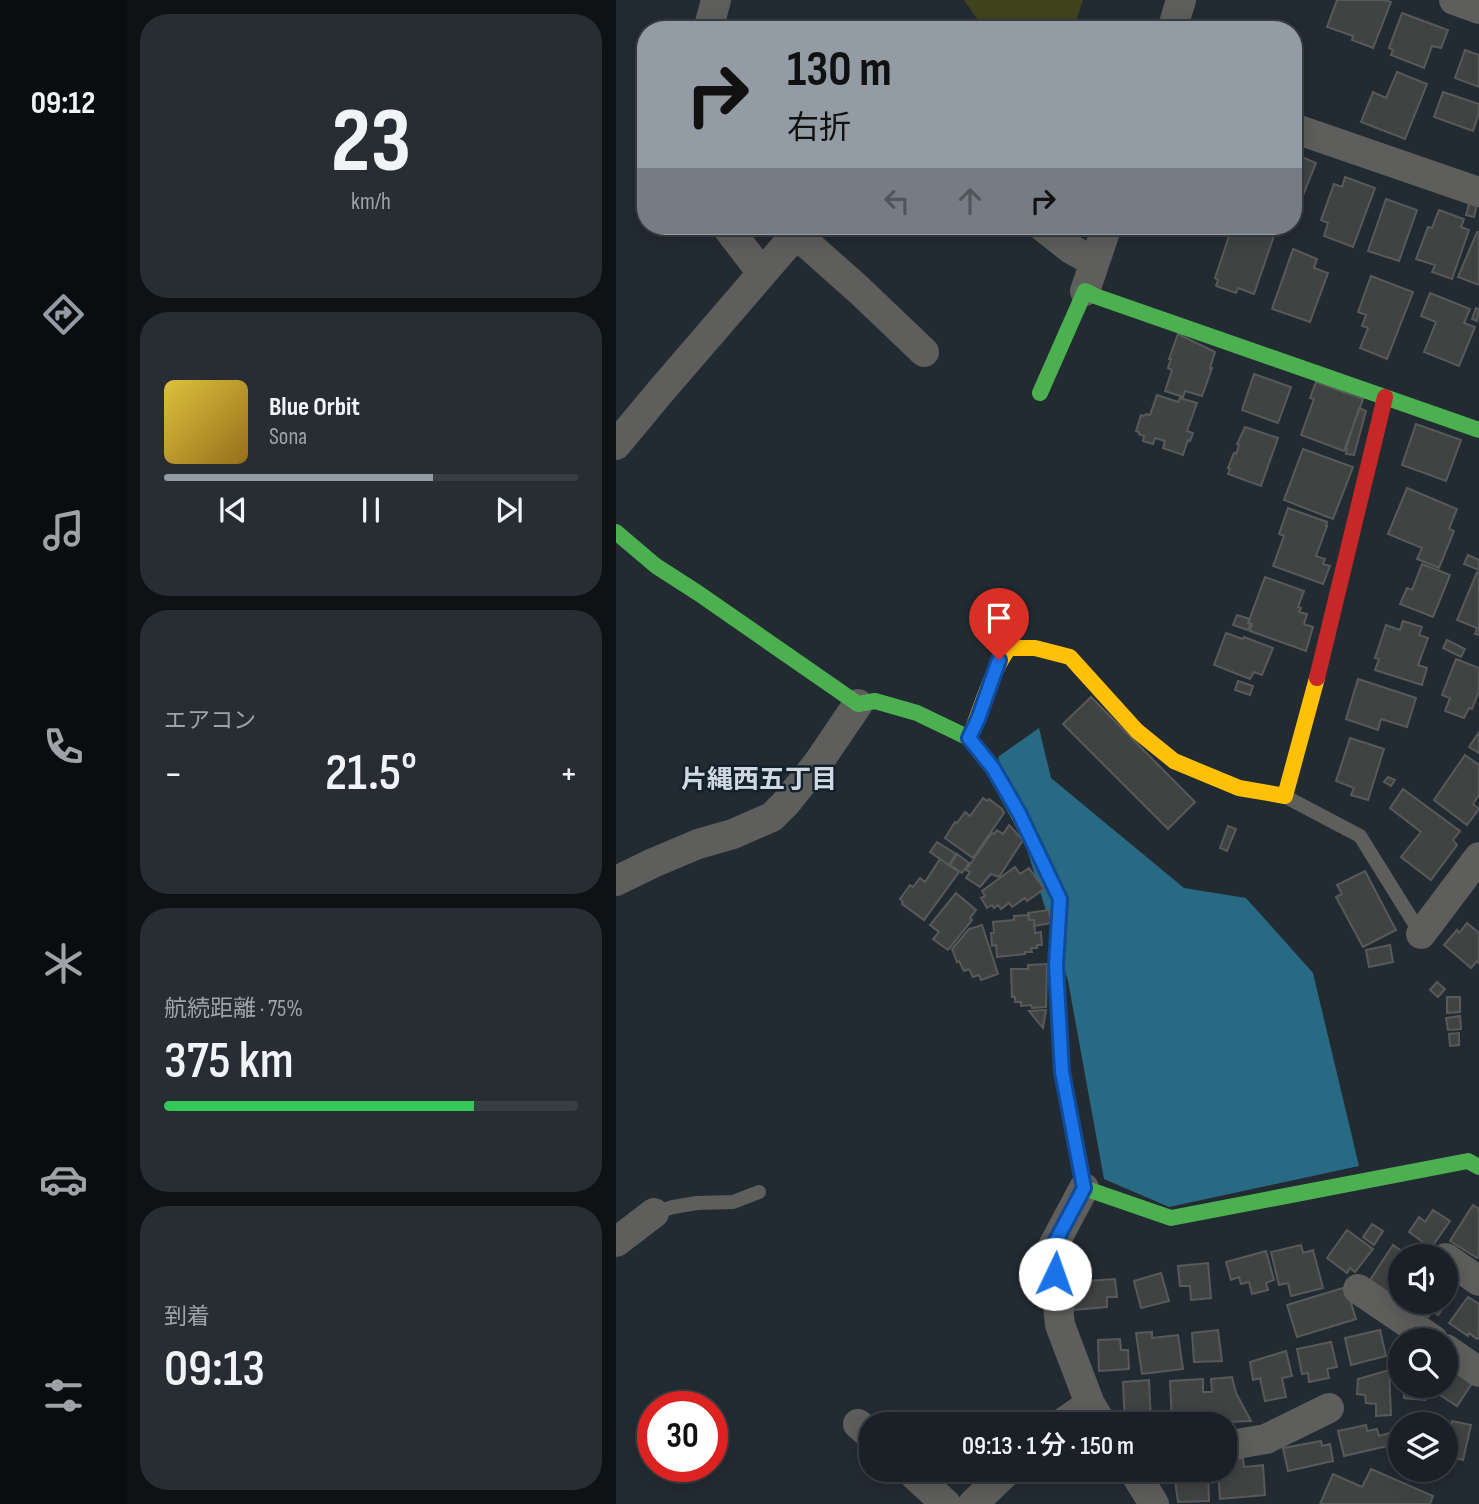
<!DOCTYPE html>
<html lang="ja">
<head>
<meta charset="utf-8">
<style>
  body { margin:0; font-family:"Sofia Sans Condensed","Noto Sans JP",sans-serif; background:#272d32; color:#f1f3f6; height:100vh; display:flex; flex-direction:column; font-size:26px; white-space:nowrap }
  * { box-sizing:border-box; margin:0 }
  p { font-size:23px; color:#9fa3a7 }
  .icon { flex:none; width:38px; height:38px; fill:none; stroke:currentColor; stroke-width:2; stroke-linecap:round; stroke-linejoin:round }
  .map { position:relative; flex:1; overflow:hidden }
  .side { display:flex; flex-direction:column; gap:14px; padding:14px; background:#0e1215; width:490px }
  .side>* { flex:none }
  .top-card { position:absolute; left:21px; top:21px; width:665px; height:214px; border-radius:28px; box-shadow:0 4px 18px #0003,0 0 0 2px #383e43; background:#939ca4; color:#111; overflow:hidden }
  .tools { position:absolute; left:772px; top:1244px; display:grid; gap:14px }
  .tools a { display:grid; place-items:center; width:70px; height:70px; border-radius:50%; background:#1a2026; box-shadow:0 4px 18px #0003,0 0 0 2px #383e43; font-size:35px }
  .speed { position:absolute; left:21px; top:1391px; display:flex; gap:14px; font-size:35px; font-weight:700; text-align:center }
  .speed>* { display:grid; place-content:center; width:91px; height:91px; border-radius:50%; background:#1a2026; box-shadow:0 4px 18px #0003,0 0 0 2px #383e43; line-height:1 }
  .speed .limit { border:10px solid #d22; background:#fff; color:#111 }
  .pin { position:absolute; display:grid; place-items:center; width:60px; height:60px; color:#fff; margin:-72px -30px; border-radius:50% 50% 50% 0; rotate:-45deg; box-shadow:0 0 7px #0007 }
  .pin .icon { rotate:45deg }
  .me { position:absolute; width:77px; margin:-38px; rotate:3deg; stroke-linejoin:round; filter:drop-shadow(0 0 5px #0008) }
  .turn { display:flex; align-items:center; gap:24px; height:147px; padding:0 35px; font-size:32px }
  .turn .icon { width:91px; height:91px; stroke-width:2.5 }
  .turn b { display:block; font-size:49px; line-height:60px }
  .lanes { display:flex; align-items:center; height:66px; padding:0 35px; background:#0003; justify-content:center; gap:35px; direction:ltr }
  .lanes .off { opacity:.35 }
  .big { font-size:52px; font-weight:600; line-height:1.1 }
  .side .tile { flex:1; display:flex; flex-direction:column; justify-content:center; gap:10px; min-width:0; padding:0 24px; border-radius:28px; background:#272d32 }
  .side .dial { align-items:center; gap:0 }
  .dial b { font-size:91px; line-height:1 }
  .song { display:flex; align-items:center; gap:21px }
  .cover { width:84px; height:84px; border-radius:10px; background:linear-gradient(135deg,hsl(50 70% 55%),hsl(40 70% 35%)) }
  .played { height:7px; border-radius:4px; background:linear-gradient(90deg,#939ca4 65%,#383e43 65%) }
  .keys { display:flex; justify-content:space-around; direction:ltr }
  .heat { display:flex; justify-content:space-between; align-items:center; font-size:38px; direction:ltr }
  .charge { height:10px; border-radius:5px; background:linear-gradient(90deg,#34c759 75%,#383e43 0) }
  .trip { position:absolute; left:243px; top:1412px; width:378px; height:70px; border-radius:28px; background:#1a2026; box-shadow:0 4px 18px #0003,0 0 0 2px #383e43; font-weight:600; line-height:70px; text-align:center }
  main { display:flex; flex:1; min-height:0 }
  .tab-bar { display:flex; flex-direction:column; width:126px; justify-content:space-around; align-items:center; background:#0a0d0f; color:#9fa3a7 }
  .tab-bar .icon { width:49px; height:49px }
  .tab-bar .active { color:#939ca4 }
  .tab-bar b { font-size:32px; color:#f1f3f6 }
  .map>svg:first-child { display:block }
</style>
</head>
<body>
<main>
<nav class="tab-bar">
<b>09:12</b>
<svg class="icon active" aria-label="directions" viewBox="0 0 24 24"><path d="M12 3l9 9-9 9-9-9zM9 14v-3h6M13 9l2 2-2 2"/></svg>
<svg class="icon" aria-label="music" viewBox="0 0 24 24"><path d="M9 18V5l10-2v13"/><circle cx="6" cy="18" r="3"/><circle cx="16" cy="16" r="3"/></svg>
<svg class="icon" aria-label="phone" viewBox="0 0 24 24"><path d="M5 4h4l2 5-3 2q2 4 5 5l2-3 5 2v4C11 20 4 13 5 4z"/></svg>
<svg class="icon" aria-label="climate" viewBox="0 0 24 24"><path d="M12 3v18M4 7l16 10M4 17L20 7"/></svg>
<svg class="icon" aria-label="car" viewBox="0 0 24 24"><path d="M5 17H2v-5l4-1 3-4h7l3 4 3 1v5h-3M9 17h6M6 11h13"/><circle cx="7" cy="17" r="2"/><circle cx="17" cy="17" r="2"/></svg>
<svg class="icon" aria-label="filters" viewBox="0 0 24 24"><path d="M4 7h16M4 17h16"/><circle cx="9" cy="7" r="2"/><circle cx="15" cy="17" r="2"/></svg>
</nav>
<section class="side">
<div class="tile dial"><b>23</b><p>km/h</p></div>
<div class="tile">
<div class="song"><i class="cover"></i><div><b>Blue Orbit</b><p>Sona</p></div></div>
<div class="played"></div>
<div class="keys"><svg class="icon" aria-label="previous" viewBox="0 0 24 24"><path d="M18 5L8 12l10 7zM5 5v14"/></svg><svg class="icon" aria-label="pause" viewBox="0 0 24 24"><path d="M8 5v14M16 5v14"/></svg><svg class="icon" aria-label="next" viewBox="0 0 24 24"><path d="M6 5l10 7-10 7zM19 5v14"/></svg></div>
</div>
<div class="tile"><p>エアコン</p>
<div class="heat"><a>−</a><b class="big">21.5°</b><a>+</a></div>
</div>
<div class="tile"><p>航続距離 · 75%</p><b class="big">375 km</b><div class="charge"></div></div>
<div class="tile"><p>到着</p><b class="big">09:13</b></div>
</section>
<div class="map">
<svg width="863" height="1504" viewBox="0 0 863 1504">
  <rect width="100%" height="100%" fill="#232b32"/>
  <path fill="#40441c" d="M348,0H467L457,30H369Z"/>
  <path fill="#286a83" d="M423,728L435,778L568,888L630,898L697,973L743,1166L553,1207L488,1179L452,981L382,757Z"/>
  <path fill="#414242" stroke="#585959" stroke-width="2" d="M721,0H768L775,2L757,48L736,40L737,36L711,27Z
    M786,13L832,30L825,48L816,46L808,68L775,55L777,50L773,48Z
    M849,50L863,55V87L839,78Z
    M781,72L811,84L789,139L745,122L757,92L770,98Z
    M827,92L863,104V113L857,131L818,117Z
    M677,153L700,163L681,210L677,208Z
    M729,177L759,188L737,247L708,236L712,223L705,220L718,184L726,187Z
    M770,199L801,210L783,261L752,251Z
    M853,203L861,205L858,217L850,215Z
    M823,210L848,219L845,227L853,230L836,279L816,272L819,265L800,259L812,227L816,228Z
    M599,226H627L658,236L638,294L622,288L620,293L600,286L602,280L599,278L614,233L598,228Z
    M861,232H863V285L842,277Z
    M677,249L701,259L698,268L712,273L694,322L656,309Z
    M755,276L797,292L771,359L744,348L752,328L746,326L750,315L742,312Z
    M814,293L854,309L848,323L859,327L843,366L808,352L820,322L805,316Z
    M860,308L863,309L861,321L856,319Z
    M562,334L599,352L594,368H596L586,396L569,391L567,397L549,391L556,370L552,368L555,359H553Z
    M638,374L675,387L662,423L626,410Z
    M700,382L747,399L728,451L685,435L698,399L694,398Z
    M541,395L562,402L564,398L581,403L571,431L577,433L574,441L572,440L567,455L547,448L549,441L539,438L537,444L527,441L528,436L523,434V432L520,431L525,415L528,416L530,414L534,415Z
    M743,408L750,411L738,455L730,454L731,449L730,448Z
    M800,424L845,440L830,481L786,465Z
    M629,427L662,438L645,486L612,474L614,469L612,468L618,453L620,454L623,445L621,444Z
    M687,449L737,467L717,519L668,500Z
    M791,488L841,509L833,529L838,531L823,568L801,559L806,548L772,534Z
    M672,508L711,522L710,526H711L700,556L709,559L707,564L714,566L707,584L657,566L668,536L663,534Z
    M852,555L863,560V570L848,564Z
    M806,564L834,575L817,617L784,604L791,588L796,590Z
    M861,572L863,573V635L859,634L861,628L841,620Z
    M649,577L688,591L682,607L685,608L683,612L691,614L688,624L697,627L690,651L634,631L636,624L632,623Z
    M621,615L634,619L632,623L634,624L632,630L617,625Z
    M787,621L806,627L803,635L812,638L802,665L811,668L806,685L759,670L763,659L759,658L770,625L784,630Z
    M610,633L627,639L628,637L657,648L646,675L638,672L634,679L598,665Z
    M831,640L849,649L845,657L827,648Z
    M840,659L863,668V691L856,709L853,708L848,718L829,711L834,698L826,695Z
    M742,679L800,698L791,727L765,719L762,730L730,719Z
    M622,681L637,686L634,695L619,690Z
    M475,697L579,802L552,829L447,724Z
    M863,732V753L853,747Z
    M734,738L768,749L752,800L735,795L738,788L720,781Z
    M849,755L863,765V795L857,804L863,809L851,825L818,800Z
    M772,777L779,780L775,786L768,782Z
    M787,789L844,831L837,840L841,845L815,880L785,857L805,832L774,808Z
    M367,798L371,801L373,799L386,809L388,813L357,858L329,838L339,822L341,823L349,812L354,816Z
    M393,825L407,840L383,877L375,874L364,887L350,878L354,872L350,870L376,833L378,834L381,830L387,834Z
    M612,826L620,829L611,851L604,848Z
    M321,842L340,854L333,865L314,852Z
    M341,854L353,863L346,873L334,865Z
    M324,859L343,872L308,920L286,904L287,902L284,899L294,885L297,887L304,878L309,882Z
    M399,867L404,874L413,868L428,889L411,901L409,898L396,907L393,903L385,909L382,905L378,908L376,905L371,908L365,898L369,896L366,891Z
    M749,871L780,930L747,947L720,897L726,894L721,885Z
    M340,893L360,910L354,918L356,920L332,950L317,939L323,932L314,925Z
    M433,910L435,923L418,926V920H413L412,913Z
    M413,915V920H418L419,933L425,932L426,945H421V948H415L416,952H409V954L381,957L380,945L376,946L375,933H378L377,922L398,920V916Z
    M851,923L863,933V963L861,961L855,968L828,945L841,930L843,933Z
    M366,925L382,974L365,980L363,975L357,977L353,969L348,971L343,961L341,962L336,949L353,929Z
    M774,945L777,962L753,967L750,950Z
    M431,964L430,1007L416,1008L415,1005L405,1006V1002H399V997H396L395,969H412V965Z
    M821,982L829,989L822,997L814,990Z
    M831,997H844V1012L831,1013Z
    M430,1010L427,1028L413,1011Z
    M844,1016L845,1029L832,1030L830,1018Z
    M843,1033V1045L834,1046L833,1034Z
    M857,1205L863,1209V1255L861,1258L834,1241Z
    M817,1210L834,1221L815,1248L793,1232L803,1217L809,1222Z
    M756,1224L767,1231L758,1245L747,1237Z
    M731,1230L757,1249L739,1272L734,1268L731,1273L711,1258Z
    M685,1245L687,1253L697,1250L707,1288L675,1296L672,1283L663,1285L655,1252Z
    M777,1245L793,1256H784V1289L778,1286L773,1293L754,1280Z
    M650,1251L658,1280L650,1283L652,1290L636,1294L633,1282L625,1284L623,1277L615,1280L610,1262Z
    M592,1263L595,1298L575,1300L574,1286H564L562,1266Z
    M545,1273L553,1301L525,1308L518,1281Z
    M499,1279L501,1297H491V1307L457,1310L455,1282Z
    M830,1280L841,1289L822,1315L817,1311L812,1317L792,1302H830Z
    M730,1287L740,1319L681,1337L671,1305Z
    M852,1297L863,1304V1336L861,1339L853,1333L852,1336L833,1323Z
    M602,1330L606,1361L578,1362L576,1333Z
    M764,1330L770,1356L735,1365L729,1338Z
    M536,1332V1338L562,1335L567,1369L526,1374L520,1333Z
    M504,1339L505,1350H512L513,1369L483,1371L482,1340Z
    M715,1342L721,1367L711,1369L713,1378L693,1382L692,1373L686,1374L681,1349Z
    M670,1351L676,1376L666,1378L670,1397L649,1401L644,1378L637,1380L634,1362Z
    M773,1370L775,1415L760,1416V1404L750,1403L749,1395L741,1394L742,1379Z
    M840,1371L857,1382L841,1406L824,1395Z
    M616,1377L620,1393L635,1421L556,1424L554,1381L587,1379V1392H596L595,1379Z
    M533,1380L535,1424H509L507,1382Z
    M788,1386H809V1400L788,1398Z
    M798,1417L814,1419L813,1424H797Z
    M836,1421L855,1425L847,1460L830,1456V1449Z
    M750,1425L751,1431L761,1429L763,1436L773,1433L776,1445L728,1456L722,1431Z
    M705,1441L706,1446L714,1444L717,1461L672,1471L667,1448Z
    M627,1458L628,1467L647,1465L649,1495L604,1499L602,1470H609V1466L616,1465V1459Z
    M755,1469L817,1496L814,1504H704L717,1474L746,1487Z
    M566,1470H592L593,1501L562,1502L559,1480L567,1479Z"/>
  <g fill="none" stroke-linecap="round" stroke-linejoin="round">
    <path stroke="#5e5e5d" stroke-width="14" d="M670,797L744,836L805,934
      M38,1213L57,1207L81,1203L117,1202L143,1192"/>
    <path stroke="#5e5e5d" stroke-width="30" d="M838,0L863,9
      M92,30L100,0
      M556,30L565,0
      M677,128L863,192
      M110,226L146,273
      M426,226L455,249L478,262
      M469,291L491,226
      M0,445L44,392L180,234L243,290L308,352
      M0,881L37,863L82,844L117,834L156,817L169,804L202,763L242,704
      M805,934L863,857
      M468,1188L436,1248L444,1325L474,1404L486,1424
      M0,1242L38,1213
      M830,1258L863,1281
      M742,1289L817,1340
      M830,1349L863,1372
      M242,1424L256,1436
      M445,1424L474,1404
      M609,1446L650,1439L713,1408
      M293,1470L330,1504
      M517,1470L538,1504
      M357,1504L392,1470"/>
    <path stroke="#4caf50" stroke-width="16" d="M424,393L469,291L479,296L863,430
      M0,532L40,566L82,593L242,704L259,701L301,713L353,738L377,768L415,838
      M464,1164L468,1188L555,1218L852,1161L863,1167"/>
    <path stroke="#ffc107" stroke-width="16" d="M353,738C366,708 373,675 393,648H419L454,657L521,731L558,761L623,788L669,796L701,678
      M415,838L444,899L440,966L446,1072L464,1164"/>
    <path stroke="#c62828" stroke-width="16" d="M701,678L769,397"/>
  </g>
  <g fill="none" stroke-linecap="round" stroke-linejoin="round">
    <g stroke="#114b97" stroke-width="18">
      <path id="route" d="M383,660L362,719L353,738L377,768L403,813L444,899L440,966L446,1072L468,1188L436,1248L439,1274"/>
    </g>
    <use href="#route" stroke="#1a73e8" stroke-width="12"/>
  </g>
  <g text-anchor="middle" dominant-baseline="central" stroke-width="5" stroke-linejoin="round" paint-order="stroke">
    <g font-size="26" font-weight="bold" fill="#d0d9e2" stroke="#13212d">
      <text x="143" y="780">片縄西五丁目</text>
    </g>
  </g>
</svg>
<div class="tools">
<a><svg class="icon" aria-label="sound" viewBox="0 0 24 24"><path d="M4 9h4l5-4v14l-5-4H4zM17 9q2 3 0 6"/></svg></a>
<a><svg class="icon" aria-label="search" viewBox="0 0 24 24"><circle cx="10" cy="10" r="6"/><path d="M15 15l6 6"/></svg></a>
<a><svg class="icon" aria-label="layers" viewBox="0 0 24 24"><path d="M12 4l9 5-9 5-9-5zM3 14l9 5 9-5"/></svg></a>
</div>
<div class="speed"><div class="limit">30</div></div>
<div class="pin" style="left:383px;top:660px;background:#d93025"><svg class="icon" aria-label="arrive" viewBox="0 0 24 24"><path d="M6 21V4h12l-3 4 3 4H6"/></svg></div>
<svg class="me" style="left:439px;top:1274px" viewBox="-20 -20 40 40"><circle r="19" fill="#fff"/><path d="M0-13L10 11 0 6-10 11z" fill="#1a73e8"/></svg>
<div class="trip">09:13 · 1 分 · 150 m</div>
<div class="top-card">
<div class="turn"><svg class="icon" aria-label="right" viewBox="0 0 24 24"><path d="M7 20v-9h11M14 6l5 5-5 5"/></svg><div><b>130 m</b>右折</div></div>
<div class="lanes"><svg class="icon off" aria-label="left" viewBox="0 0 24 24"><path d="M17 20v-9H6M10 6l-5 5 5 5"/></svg><svg class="icon off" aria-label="ahead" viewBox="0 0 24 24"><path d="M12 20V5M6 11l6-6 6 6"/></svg><svg class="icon" aria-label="right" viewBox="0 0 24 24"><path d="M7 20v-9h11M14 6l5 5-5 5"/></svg></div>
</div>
</div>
</main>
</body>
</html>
